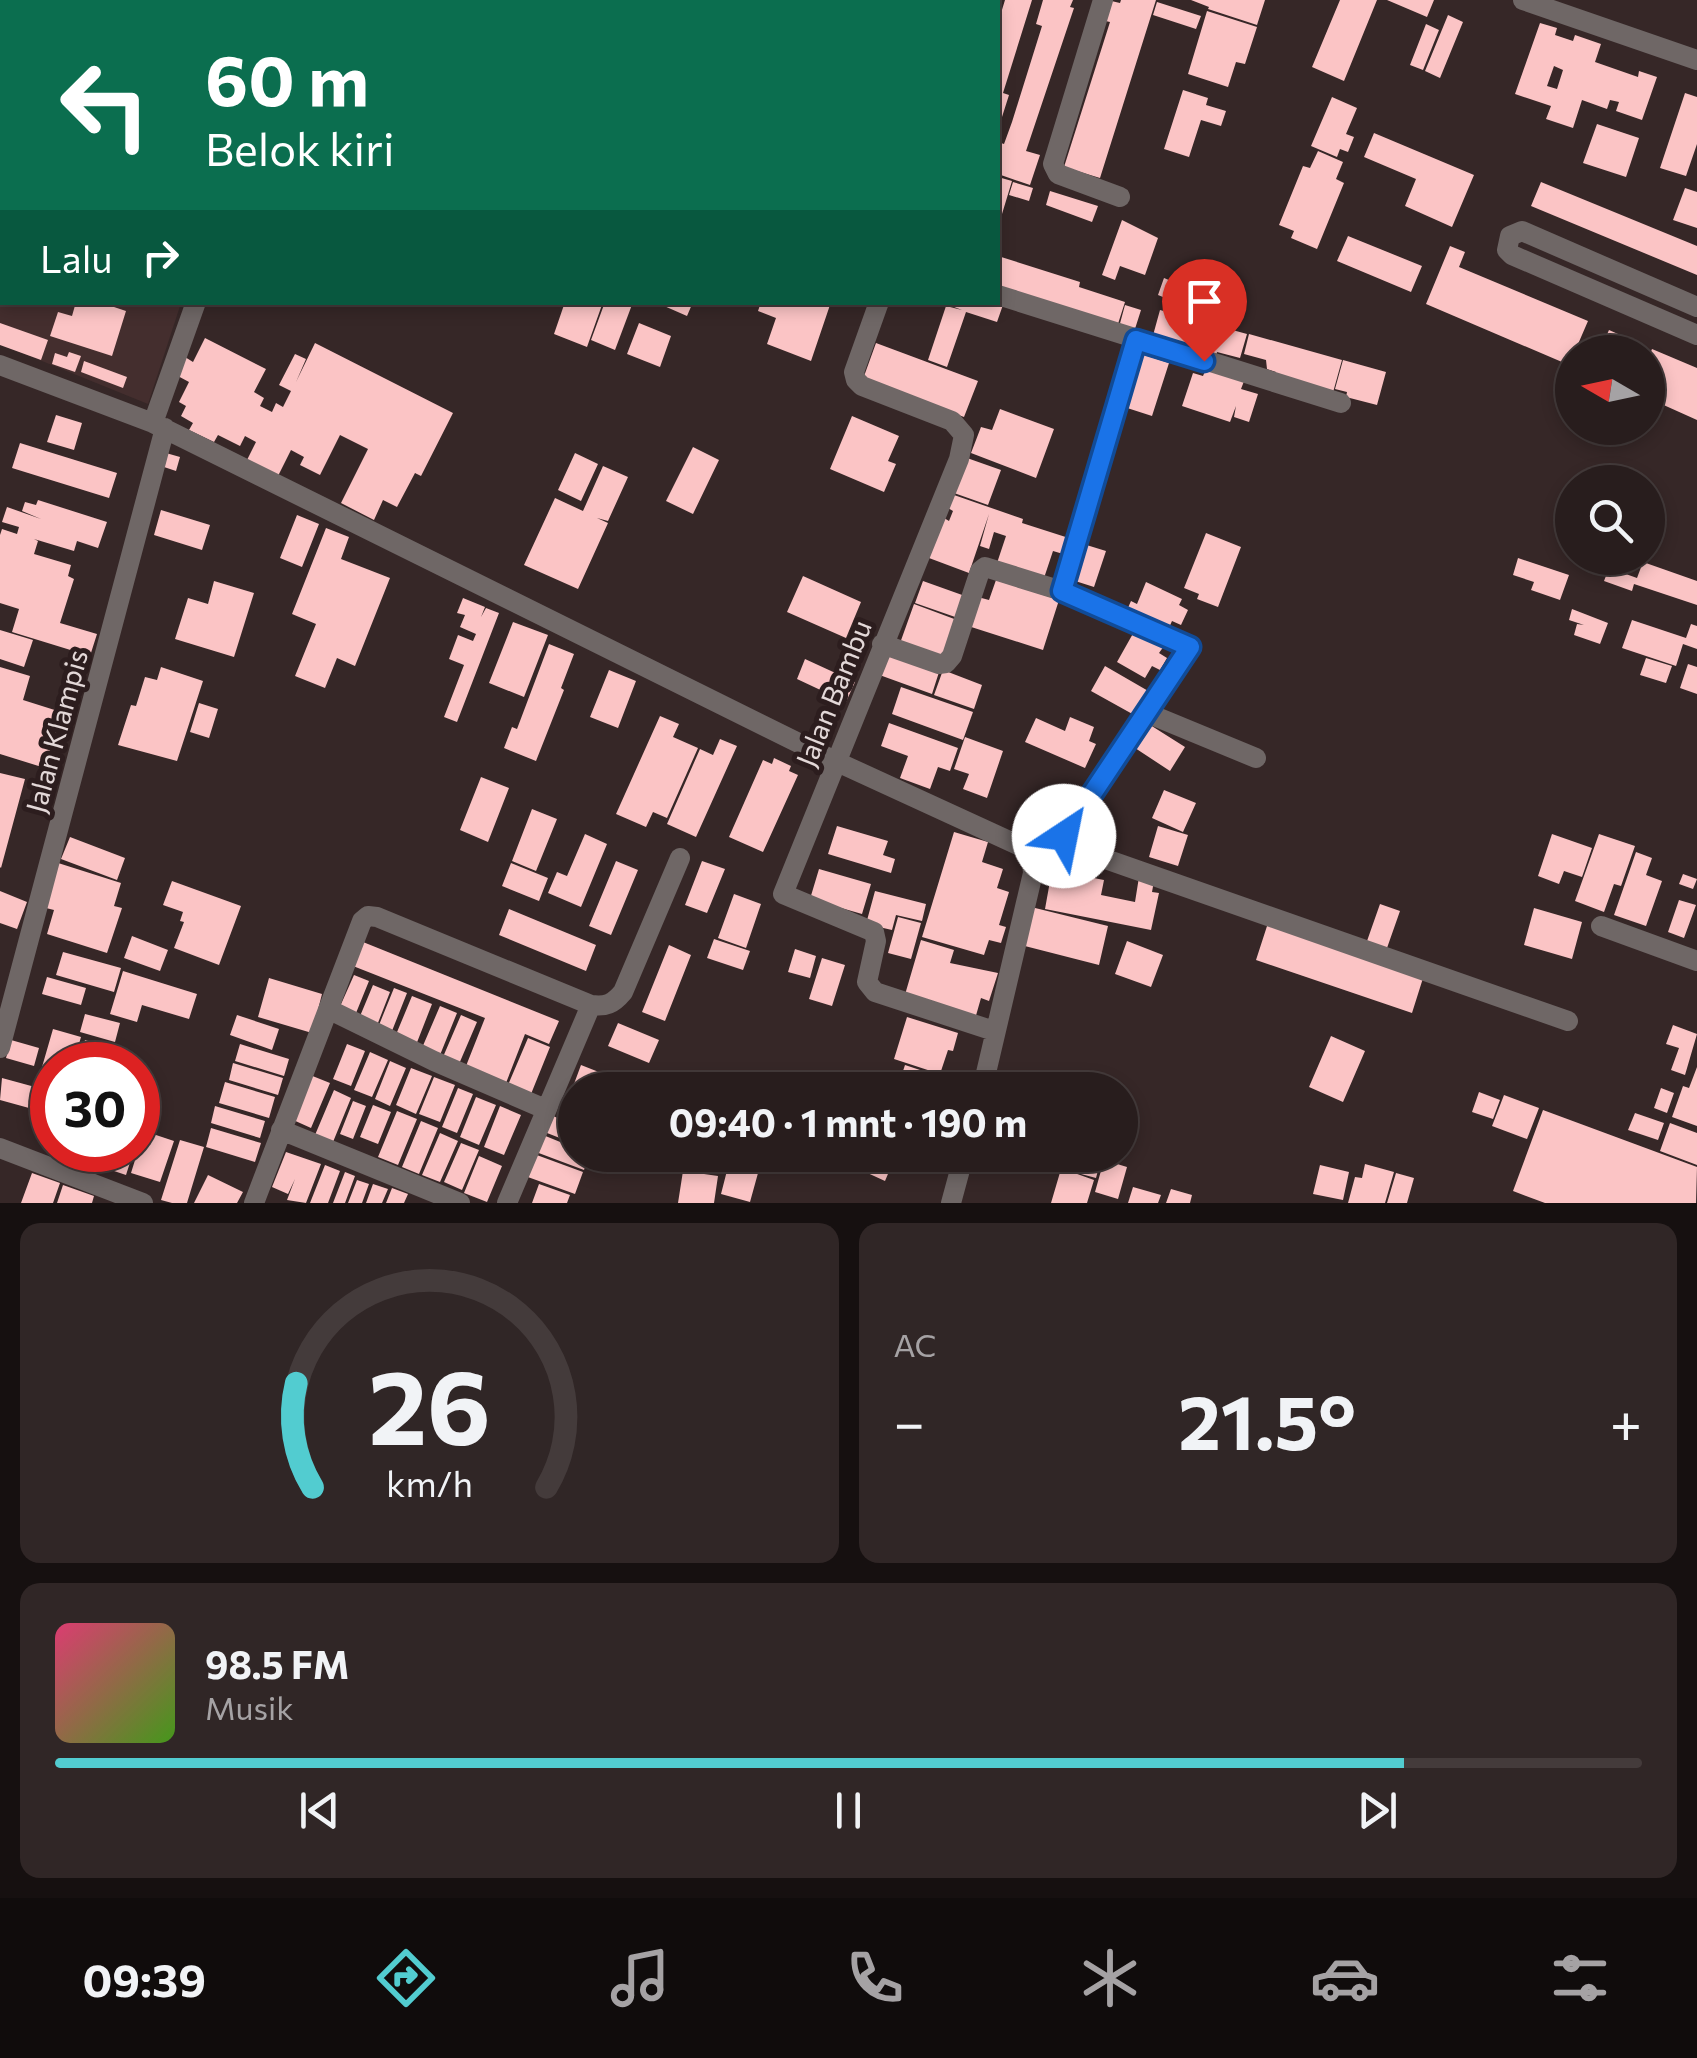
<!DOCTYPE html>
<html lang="id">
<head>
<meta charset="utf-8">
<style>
  body { margin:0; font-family:Commissioner,sans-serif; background:#302626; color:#f1f3f6; height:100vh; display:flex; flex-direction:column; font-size:38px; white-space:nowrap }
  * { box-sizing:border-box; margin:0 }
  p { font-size:32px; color:#a5a2a4 }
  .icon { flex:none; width:55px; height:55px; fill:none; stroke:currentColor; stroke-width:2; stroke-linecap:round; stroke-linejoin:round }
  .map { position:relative; height:1203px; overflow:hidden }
  .drawer { display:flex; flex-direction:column; gap:20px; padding:20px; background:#161010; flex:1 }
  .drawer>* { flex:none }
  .hud { position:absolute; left:0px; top:0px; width:1000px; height:305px; box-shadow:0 5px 15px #0003,0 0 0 2px #443b3b; background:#0b6e4f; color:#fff; overflow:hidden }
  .needle { width:65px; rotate:279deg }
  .tools { position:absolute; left:1555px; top:335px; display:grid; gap:20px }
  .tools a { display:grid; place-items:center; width:110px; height:110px; border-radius:50%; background:#281d1d; box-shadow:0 5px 15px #0003,0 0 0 2px #443b3b; font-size:50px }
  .speed { position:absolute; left:30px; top:1042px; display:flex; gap:20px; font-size:50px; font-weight:700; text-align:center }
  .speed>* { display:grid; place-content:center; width:130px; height:130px; border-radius:50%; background:#281d1d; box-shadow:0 5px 15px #0003,0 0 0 2px #443b3b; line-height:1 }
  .speed .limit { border:15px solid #d22; background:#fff; color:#111 }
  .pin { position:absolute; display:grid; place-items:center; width:85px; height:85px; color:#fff; margin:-102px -42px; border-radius:50% 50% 50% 0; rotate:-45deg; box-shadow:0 0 10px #0007 }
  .pin .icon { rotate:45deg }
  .me { position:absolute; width:110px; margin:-55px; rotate:34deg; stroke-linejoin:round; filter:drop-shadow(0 0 8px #0008) }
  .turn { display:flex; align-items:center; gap:35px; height:210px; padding:0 40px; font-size:45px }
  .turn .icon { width:130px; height:130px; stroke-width:2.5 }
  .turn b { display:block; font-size:70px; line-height:85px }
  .then { display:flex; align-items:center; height:95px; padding:0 40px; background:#0003; gap:20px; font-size:38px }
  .big { font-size:75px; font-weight:700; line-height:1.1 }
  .drawer .tile { flex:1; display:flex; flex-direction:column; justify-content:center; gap:15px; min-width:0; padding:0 35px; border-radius:20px; background:#302626 }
  .drawer .dial { align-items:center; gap:0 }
  .dial svg { height:260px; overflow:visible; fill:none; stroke:#443b3b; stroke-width:7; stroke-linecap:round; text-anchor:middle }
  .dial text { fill:#f1f3f6; stroke:none }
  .song { display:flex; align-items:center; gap:30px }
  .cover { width:120px; height:120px; border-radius:15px; background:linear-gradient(135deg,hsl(340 70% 55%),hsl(100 70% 35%)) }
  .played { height:10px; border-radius:5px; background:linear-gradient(90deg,#52ccd0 85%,#443b3b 85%) }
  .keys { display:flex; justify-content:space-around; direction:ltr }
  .heat { display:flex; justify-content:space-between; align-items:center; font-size:55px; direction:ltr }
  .drawer .tiles { flex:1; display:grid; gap:20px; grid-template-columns:1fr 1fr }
  .tile:last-child { grid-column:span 2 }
  .trip { position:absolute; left:558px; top:1072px; width:580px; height:100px; border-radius:50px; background:#281d1d; box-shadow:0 5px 15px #0003,0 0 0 2px #443b3b; font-weight:700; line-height:100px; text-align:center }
  .tab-bar { display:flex; height:160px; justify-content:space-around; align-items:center; background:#100c0c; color:#a5a2a4 }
  .tab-bar .icon { width:70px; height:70px }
  .tab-bar .on { color:#52ccd0 }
  .tab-bar b { font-size:45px; color:#f1f3f6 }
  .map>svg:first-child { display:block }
</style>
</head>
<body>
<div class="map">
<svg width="1697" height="1203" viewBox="0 0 1697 1203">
  <rect width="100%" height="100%" fill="#362727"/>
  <path fill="#442e2e" d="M0,140L2,302L181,303L148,404L0,344Z"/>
  <path fill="#fbc4c5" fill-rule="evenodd" d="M1005,0H1032L1003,93L1009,95L1002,117L998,116V23Z
    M1043,0H1073L1070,7L1074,8L1026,151L1040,155L1030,185L998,174V142L1004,144L1012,122L1042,26L1036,24Z
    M1107,0L1120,3L1121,0H1156L1100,178L1064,167L1110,22L1101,20Z
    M1191,0H1265L1257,25L1208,9L1209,7Z
    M1340,0H1377L1344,81L1312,67Z
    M1387,0H1434L1427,17Z
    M1157,2L1201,16L1196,29L1153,15Z
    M1207,11L1257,27L1245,64L1236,62L1228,87L1188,74Z
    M1448,15L1463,22L1440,78L1425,71Z
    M1540,23L1557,28L1555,35L1573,41L1575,35L1601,44L1595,62L1638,77L1639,71L1657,77L1642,120L1616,111L1619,102L1610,100L1607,109L1582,100L1573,128L1546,119L1551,106L1515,94ZM1554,66L1563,70L1557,89L1547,86Z
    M1426,24L1439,30L1423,70L1410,65Z
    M1183,90L1208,98L1206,105L1226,111L1221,126L1201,120L1189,157L1164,149Z
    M1685,93L1697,97V144L1686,176L1660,168Z
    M1332,97L1357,108L1346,134L1354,137L1348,152L1340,149L1337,157L1311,146Z
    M1597,124L1639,138L1626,177L1583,163Z
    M1374,133L1474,175L1452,227L1405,206L1416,179L1364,157Z
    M1318,151L1343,162L1336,179L1344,183L1317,249L1291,238L1294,231L1279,225L1303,166L1310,168Z
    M998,177L1012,181L1002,214L998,212Z
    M1013,182L1033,188L1029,201L1009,195Z
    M1541,182L1697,246V275L1531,206Z
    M1685,188L1697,192V228L1673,220Z
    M1050,191L1098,206L1092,222L1046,205Z
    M1122,220L1158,238L1145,275L1120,266L1115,280L1102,275Z
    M1348,236L1422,266L1411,292L1337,261Z
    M1450,246L1465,252L1459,267L1588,321L1569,365L1426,304Z
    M998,256L1080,282L1079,287L1125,302L1117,327L998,289Z
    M1164,278L1186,287L1180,304L1158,295Z
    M76,302H99L126,311L112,356L50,336L58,312L72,316Z
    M565,302H603L587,347L554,334Z
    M605,302H633L615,350L591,340Z
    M655,302H693L687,316Z
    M761,302H831L811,361L767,344L776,318L758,311Z
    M941,302H1004L997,322L966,312L947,367L928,360L946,306L962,310Z
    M1125,305L1141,310L1134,332L1119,327Z
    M1160,310L1247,334L1240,358L1217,352L1216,356L1152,339Z
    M0,323L48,340L41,360L0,345Z
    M639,323L671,336L660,367L627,354Z
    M1609,330L1636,342L1631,352H1599Z
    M1249,334L1342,360L1332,396L1275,376L1276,372L1267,369L1266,360L1244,354Z
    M205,338L266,369L254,392L264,398L260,406L272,412L276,403L283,407L291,391L279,385L295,354L306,359L296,382L315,343L453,413L421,476L415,473L397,507L383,500L374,520L341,503L368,449L340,435L320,475L300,465L304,457L291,450L278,476L247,460L256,442L245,436L240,446L218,435L214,442L189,430L193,423L181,416L186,406L179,402L189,382L176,375L185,357L193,362Z
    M876,343L978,381L964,417L863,379Z
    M1652,349L1697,368V420L1648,398V359Z
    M69,352L81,356L75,372L52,364L55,353L67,357Z
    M1138,353L1169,363L1152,416L1121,406Z
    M1343,360L1386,372L1377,405L1346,397L1347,392L1335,389Z
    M84,361L127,377L123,388L81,372Z
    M1208,364L1246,376L1241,389L1258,394L1249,422L1234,417L1236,406L1230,422L1182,406L1193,373L1203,376Z
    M1000,409L1054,429L1036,478L971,453L981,427L992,430Z
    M56,415L82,423L74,450L47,442Z
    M852,416L899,436L888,461L896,464L884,492L830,469Z
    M20,443L117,473L109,498L12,468Z
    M693,447L719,460L693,514L666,501Z
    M166,453L180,457L176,471L161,466Z
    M575,453L598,464L581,501L558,490Z
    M967,458L1001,470L988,505L954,493Z
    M603,466L628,477L608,521L597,518L608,523L578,589L524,565L555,498L583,511Z
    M954,495L1023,519L1022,523L1075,540L1070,556L1053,551L1043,581L996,566L1006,536L994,532L989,549L980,546L989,514L969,573L929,558L944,518L949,521L953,511L948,508Z
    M38,500L107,522L98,548L77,541L74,551L34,539L38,541L34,554L71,565L68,576L74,579L60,623L97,634L90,656L12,632L19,609L0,603V535L2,529L17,534L19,527L2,522L7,507L41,519L22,511L25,502L36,505Z
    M161,510L210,525L202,550L154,535Z
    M297,515L319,524L302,567L280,558Z
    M326,528L349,537L341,559L390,578L355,666L337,658L325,688L295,676L316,624L292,614Z
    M1206,533L1241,547L1218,607L1197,599L1199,594L1184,588Z
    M1080,543L1106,551L1094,587L1069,579Z
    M1518,558L1569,575L1560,600L1531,590L1534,582L1513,575Z
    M1643,562L1697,581V605L1634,584L1632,591L1604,581L1609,568L1637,578Z
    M803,576L861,602L846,638L787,612Z
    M996,580L1059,600L1043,650L965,625L974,596L989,600Z
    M214,581L254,593L234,657L175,639L188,598L208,604Z
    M923,581L965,596L958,618L915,603Z
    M1146,582L1182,599L1179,605L1188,610L1181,625L1172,621L1168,630L1127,610L1131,601L1137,604Z
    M463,598L485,607L481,617L486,608L499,613L457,722L444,717L464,665L449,659L458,635L473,641L476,634L460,627L465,615L457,613Z
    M914,604L957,620L942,662L899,646Z
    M1572,609L1608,623L1600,644L1574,635L1577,624L1584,625L1569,620Z
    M1632,620L1686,638L1691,624L1697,626V649L1683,644L1676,666L1622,648Z
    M513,622L548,635L524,697L489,683Z
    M0,630L33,640L24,667L0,659Z
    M1135,630L1164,646L1159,653L1167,658L1160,670L1152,666L1145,678L1117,662Z
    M549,644L574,654L561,688L564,690L536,761L504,748L512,727L517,729Z
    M883,649L940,669L932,694L874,673Z
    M1646,658L1672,666L1666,683L1640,675Z
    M805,659L855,682L846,702L797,679Z
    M1688,664L1697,667V694L1680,688Z
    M1105,666L1150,692L1136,716L1091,691Z
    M0,667L30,676L23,700L61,712L45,768L0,754Z
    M161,667L203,681L177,761L118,745L131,705L136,706L145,677L157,680Z
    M609,670L636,681L618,728L590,717Z
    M943,670L982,685L974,709L934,695Z
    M901,687L973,712L963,740L892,714Z
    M199,703L218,709L209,738L190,732Z
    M660,716L679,724L673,737L698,748L667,818L653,812L646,827L616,814Z
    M1070,717L1094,727L1089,741L1096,744L1085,768L1025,742L1036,718L1065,731Z
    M889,723L958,748L950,771L938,767L930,789L900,778L908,756L881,746Z
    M1147,723L1185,747L1170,771L1132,746Z
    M965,737L1003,751L987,798L963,789L969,774L954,769Z
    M720,739L737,746L696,837L667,824L700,749L713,755Z
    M774,758L791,766L789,771L798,775L763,852L729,837L763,760L772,764Z
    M0,773L25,779L1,868L0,867Z
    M481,777L509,788L488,842L460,830Z
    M1164,790L1196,803L1183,832L1152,818Z
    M532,809L557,819L536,871L512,861Z
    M837,826L888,841L883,855L895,859L891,873L828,854Z
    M1158,826L1188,835L1178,866L1149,857Z
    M954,832L988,842L982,862L1003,869L997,888L1009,892L999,925L1006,927L1001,943L989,940L984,955L922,937Z
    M585,834L607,844L581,907L548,893L557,872L567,876Z
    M1552,834L1592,848L1582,877L1564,871L1559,884L1538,876Z
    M1599,834L1635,846L1621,886L1614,884L1604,912L1575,901Z
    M70,837L125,858L117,880L61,859Z
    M1636,852L1652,858L1646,875L1662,881L1646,926L1614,915Z
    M616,861L638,870L611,935L589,926Z
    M702,861L725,869L707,913L685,905Z
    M55,862L121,883L114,906L122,908L107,953L47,934L54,910L46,908Z
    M511,863L548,878L539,901L502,886Z
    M819,869L871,884L862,914L810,899Z
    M1052,870L1104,880L1101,895L1135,902L1139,877L1154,881L1152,892L1159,893L1151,930L1045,909Z
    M1683,874L1697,879L1693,889L1679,884Z
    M172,881L241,906L219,965L174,948L184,922L180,921L183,912L163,905Z
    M0,891L27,902L17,929L0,923Z
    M875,891L926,904L922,921L896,915L892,930L866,924Z
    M734,894L761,904L746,948L718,938Z
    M1679,900L1696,905L1684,938L1668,932Z
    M1380,904L1400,911L1387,948L1367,941Z
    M1027,906L1108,926L1099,965L1017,944Z
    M1534,908L1582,922L1572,959L1524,945Z
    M509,909L596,945L586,971L499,935Z
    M898,917L921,923L911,959L888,953Z
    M1268,923L1424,975L1412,1013L1256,960Z
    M132,936L168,950L160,971L124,958Z
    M714,939L750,951L743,970L707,958Z
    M921,940L954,950L950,963L998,973L989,1001L981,998L975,1019L904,998Z
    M1127,941L1163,955L1151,987L1115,974Z
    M363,942L559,1021L549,1044L525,1034L506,1083L466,1066L485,1018L353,966Z
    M669,945L691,955L665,1021L642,1012Z
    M795,949L816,956L810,978L788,972Z
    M63,952L121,968L114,992L56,975Z
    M822,958L845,965L832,1006L809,999Z
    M123,971L197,994L189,1019L142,1005L137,1022L110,1014Z
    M354,975L369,981L354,1018L338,1011Z
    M47,977L86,988L81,1005L42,994Z
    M269,978L322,994L312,1033L258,1017Z
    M373,985L390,992L376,1028L358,1021Z
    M394,988L407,993L390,1036L377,1030Z
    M412,996L432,1004L416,1045L395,1037Z
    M440,1006L457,1013L440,1055L422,1048Z
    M85,1014L120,1023L115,1042L80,1032Z
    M237,1015L279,1029L272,1050L230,1035Z
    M461,1015L477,1022L459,1064L443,1057Z
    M907,1017L958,1033L953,1051L948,1050L940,1074L894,1059Z
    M618,1023L659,1040L649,1063L608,1046Z
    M1673,1025L1697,1034L1685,1075L1671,1070L1679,1048L1666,1044Z
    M53,1029L81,1037L73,1065H52V1070L42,1067Z
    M1331,1036L1365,1051L1343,1102L1309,1087Z
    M528,1038L550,1047L531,1094L508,1085Z
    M11,1040L39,1048L34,1066L6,1058Z
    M85,1040L115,1049L110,1065H78Z
    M240,1044L289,1059L284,1076L235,1061Z
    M347,1044L365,1051L351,1086L333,1079Z
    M370,1052L388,1060L372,1097L354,1090Z
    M390,1061L406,1068L390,1106L375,1099Z
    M233,1063L283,1078L278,1095L229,1080Z
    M581,1065L609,1076L604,1090L571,1092Z
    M905,1065L929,1073L924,1090L897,1089Z
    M1697,1067V1126L1672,1117L1683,1086L1689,1088Z
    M411,1068L432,1076L416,1114L396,1105Z
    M931,1073L965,1084L963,1090H925Z
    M310,1075L330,1083L311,1128L291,1119Z
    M434,1077L455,1085L440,1122L419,1114Z
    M2,1078L35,1087L29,1108L0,1100Z
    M225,1082L275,1097L269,1118L219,1103Z
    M458,1088L473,1094L457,1133L442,1127Z
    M1661,1088L1674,1093L1667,1113L1654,1108Z
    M334,1090L351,1098L333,1142L315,1135Z
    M1479,1092L1500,1100L1493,1119L1472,1112Z
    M1504,1095L1539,1108L1527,1139L1492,1126Z
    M476,1097L496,1105L479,1145L460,1137Z
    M353,1101L366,1106L353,1139L340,1134Z
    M373,1105L391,1112L378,1144L360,1137Z
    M215,1106L265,1121L260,1138L211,1123Z
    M500,1106L521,1115L504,1155L484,1147Z
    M1543,1110L1697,1167L1696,1203H1545L1513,1191Z
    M397,1111L417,1119L398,1165L378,1157Z
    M1635,1113L1664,1123L1658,1140L1628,1130Z
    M548,1114L575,1125V1144L542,1131Z
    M421,1121L438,1128L419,1174L402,1167Z
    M1670,1123L1697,1133V1165L1660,1151Z
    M211,1128L261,1143L255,1162L206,1147Z
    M144,1131L174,1141L160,1182L131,1173Z
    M440,1133L458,1141L440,1182L422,1175Z
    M543,1135L575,1148V1155H589L584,1170L536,1152Z
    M180,1140L204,1147L187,1203H172L161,1200Z
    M461,1143L479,1150L462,1190L444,1182Z
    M111,1150H134L126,1175L105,1168Z
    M286,1152L321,1164L306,1203L287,1200L295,1179L288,1194L272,1187Z
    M534,1154L583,1172L575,1194L525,1176Z
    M731,1155H763L750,1202L721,1194Z
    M855,1155H915L909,1169L893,1162L885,1181L850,1165Z
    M1062,1155H1102L1096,1178L1066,1170L1094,1180L1087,1203H1051L1061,1169L1058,1168Z
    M479,1156L502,1166L487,1202L464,1193Z
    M1104,1160L1127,1167L1118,1199L1095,1192Z
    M1365,1164L1394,1172L1385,1203H1348L1355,1177L1362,1178Z
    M325,1165L340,1171L328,1203H310Z
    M1320,1165L1349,1172L1343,1200L1313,1194Z
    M683,1171L718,1176L714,1203H678Z
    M345,1172L355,1176L345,1203H333Z
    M32,1173L60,1183L53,1203H21Z
    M1396,1173L1414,1178L1407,1203H1387Z
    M208,1175L243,1192L237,1203H194Z
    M357,1180L369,1184L362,1203H348Z
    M373,1184L388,1189L382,1203H366Z
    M539,1184L570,1195L567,1203H532Z
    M63,1185L94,1196L92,1203H57Z
    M1133,1187L1161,1195L1158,1203H1128Z
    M392,1188L408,1194L404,1203H386Z
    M1171,1189L1192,1195L1190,1203H1166Z"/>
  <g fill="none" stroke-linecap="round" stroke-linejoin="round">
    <path stroke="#6f6766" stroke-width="20" d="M658,0L665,2
      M1103,0L1053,164L1058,174L1120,197
      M1523,0L1697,60
      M300,2V0
      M989,2L990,0
      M0,125H2
      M998,295L1341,403
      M879,302L854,372L856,380L862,386L952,421L964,435L959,459L783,894L874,932L876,941L867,982L875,992L994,1031
      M1697,307L1522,231L1510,236L1507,250L1512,255L1697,335
      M0,365L153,423L835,761L1031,851L1033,873L982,1090
      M153,423L196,302
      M1062,591L1136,340
      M882,644L939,664L946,663L952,656L980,571L985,567L1062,591L1190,647L1064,836L1034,856
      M1147,713L1256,758
      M1057,842L1568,1021
      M1601,926L1697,961
      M330,1010L434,1061L545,1109
      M0,1048L165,428
      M281,1130L460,1203
      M0,1148L143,1203
      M254,1203L362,921L368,916L377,917L591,1005C606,1007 613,1004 623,992L680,858
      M507,1203L591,1005
      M951,1203L964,1155"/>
  </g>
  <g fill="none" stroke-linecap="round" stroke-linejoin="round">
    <g stroke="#114b97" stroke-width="25">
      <path id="route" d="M1064,836L1190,647L1062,591L1136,340L1204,361"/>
    </g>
    <use href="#route" stroke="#1a73e8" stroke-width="18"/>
  </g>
  <g text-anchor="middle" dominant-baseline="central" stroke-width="10" stroke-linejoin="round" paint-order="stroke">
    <g font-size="28" fill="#e3d8d8" stroke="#2c1d1e">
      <text transform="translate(833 693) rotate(-68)">Jalan Bambu</text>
      <text transform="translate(56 731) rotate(-75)">Jalan Klampis</text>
    </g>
  </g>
</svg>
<div class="tools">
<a><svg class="needle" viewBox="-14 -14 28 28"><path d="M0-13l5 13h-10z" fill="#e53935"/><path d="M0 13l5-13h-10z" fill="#a5a2a4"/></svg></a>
<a><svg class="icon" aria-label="search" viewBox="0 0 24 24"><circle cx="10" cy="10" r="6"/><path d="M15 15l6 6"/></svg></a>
</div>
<div class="speed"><div class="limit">30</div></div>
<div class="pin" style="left:1204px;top:361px;background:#d93025"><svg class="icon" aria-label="arrive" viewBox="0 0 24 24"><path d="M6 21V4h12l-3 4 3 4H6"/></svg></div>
<svg class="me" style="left:1064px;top:836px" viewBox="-20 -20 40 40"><circle r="19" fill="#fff"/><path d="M0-13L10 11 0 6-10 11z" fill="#1a73e8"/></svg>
<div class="trip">09:40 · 1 mnt · 190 m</div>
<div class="hud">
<div class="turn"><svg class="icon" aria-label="left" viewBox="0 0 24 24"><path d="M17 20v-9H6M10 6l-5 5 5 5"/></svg><div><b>60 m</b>Belok kiri</div></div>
<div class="then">Lalu<svg class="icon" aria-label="right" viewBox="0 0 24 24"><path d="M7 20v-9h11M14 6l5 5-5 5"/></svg></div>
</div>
</div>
<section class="drawer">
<div class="tiles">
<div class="tile dial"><svg viewBox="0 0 100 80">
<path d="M14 69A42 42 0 1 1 86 69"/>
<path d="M14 69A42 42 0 0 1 9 37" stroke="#52ccd0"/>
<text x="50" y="56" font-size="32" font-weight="700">26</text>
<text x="50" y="72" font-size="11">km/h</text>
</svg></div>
<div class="tile"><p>AC</p>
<div class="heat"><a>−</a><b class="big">21.5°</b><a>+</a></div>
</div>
<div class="tile">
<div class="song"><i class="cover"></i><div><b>98.5 FM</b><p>Musik</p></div></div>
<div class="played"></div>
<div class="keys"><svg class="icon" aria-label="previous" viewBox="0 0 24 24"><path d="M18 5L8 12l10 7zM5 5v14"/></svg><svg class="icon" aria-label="pause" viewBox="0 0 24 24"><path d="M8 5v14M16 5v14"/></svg><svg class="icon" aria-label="next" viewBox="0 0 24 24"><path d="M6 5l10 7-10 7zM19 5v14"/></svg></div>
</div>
</div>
</section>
<nav class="tab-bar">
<b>09:39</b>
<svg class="icon on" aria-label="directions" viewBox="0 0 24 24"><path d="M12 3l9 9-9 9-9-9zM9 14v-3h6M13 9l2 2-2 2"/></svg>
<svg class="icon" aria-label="music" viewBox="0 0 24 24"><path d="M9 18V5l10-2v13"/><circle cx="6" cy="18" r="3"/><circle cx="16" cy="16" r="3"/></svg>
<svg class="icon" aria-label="phone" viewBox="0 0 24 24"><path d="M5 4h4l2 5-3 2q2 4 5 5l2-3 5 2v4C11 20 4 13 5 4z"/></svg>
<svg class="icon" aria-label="climate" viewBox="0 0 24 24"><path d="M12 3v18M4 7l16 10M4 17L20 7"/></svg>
<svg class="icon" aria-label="car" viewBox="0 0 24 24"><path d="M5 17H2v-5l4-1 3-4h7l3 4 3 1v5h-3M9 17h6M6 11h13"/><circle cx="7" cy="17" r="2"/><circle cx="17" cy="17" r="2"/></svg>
<svg class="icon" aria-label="filters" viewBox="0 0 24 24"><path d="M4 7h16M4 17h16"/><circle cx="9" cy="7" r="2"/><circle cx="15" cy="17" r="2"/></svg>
</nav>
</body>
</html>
